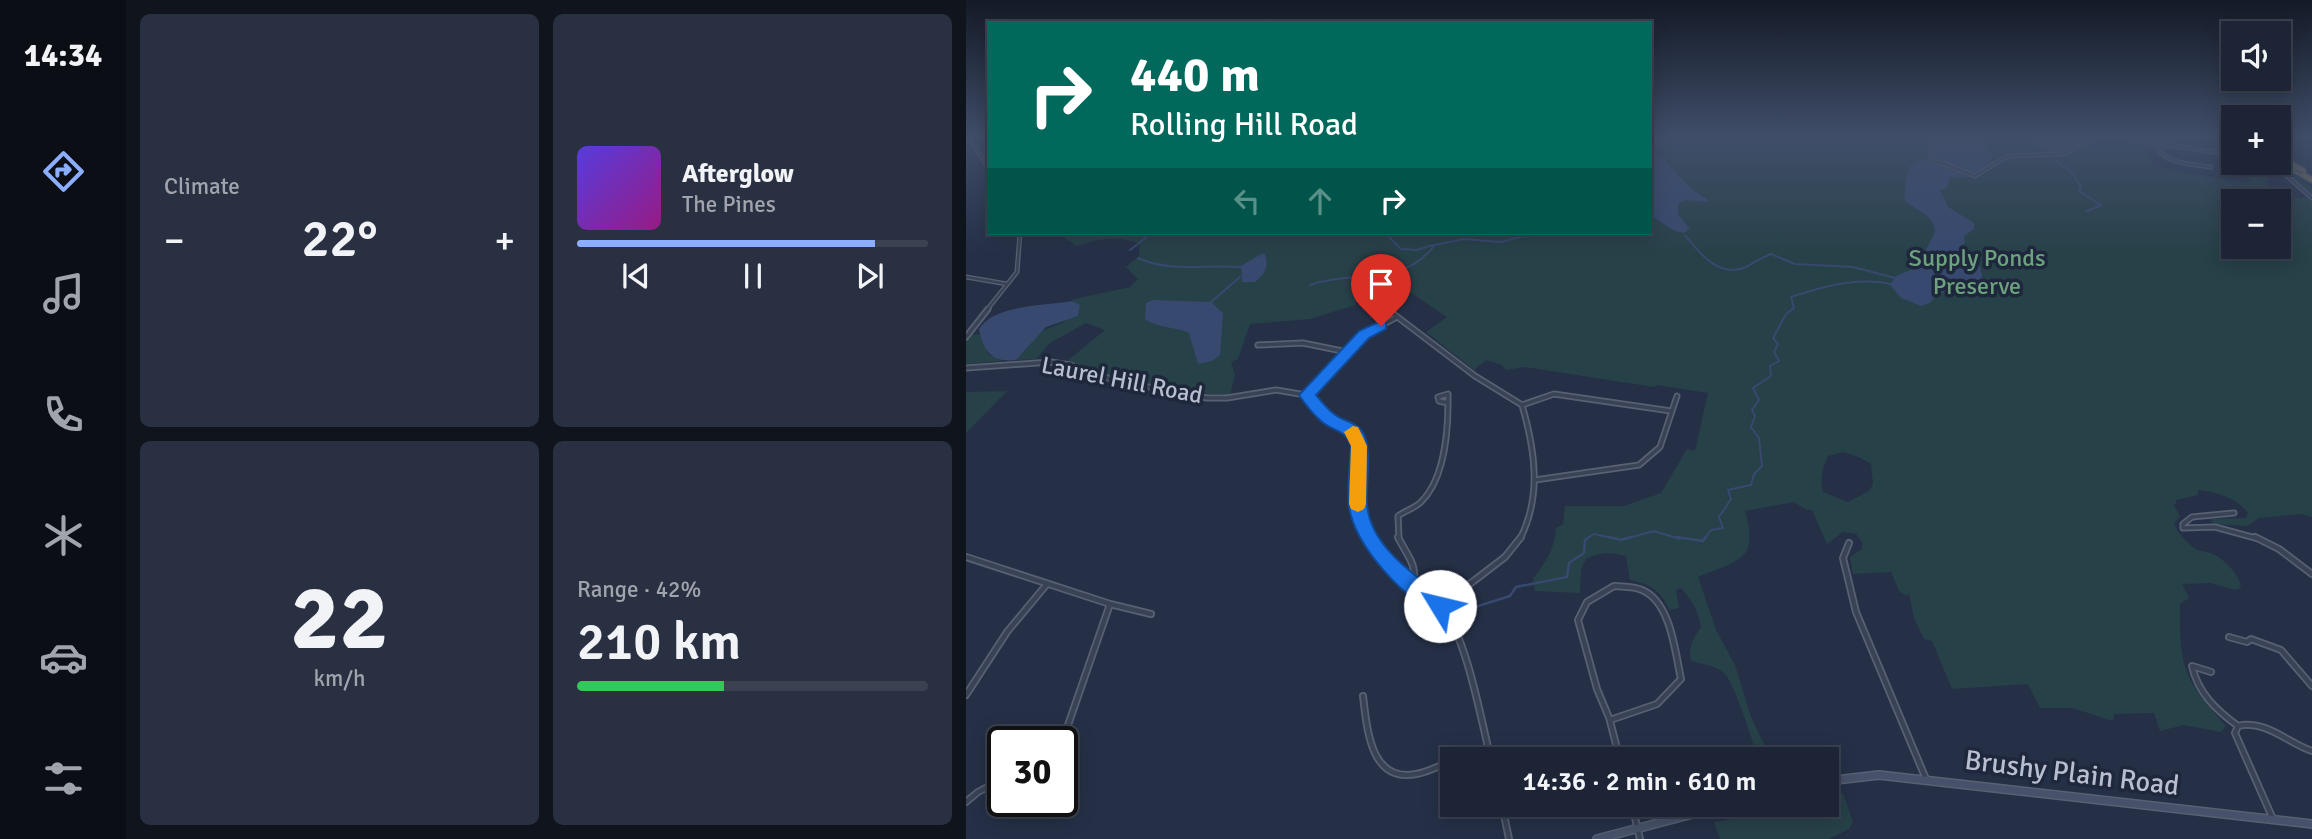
<!DOCTYPE html>
<html lang="en">
<head>
<meta charset="utf-8">
<style>
  body { margin:0; font-family:Signika,sans-serif; background:#293041; color:#f1f3f6; height:100vh; display:flex; flex-direction:column; font-size:26px; white-space:nowrap }
  * { box-sizing:border-box; margin:0 }
  p { font-size:23px; color:#a0a4ad }
  .icon { flex:none; width:38px; height:38px; fill:none; stroke:currentColor; stroke-width:2; stroke-linecap:round; stroke-linejoin:round }
  .map { position:relative; flex:1; overflow:hidden }
  .panel { display:flex; flex-direction:column; gap:14px; padding:14px; background:#0f141d; width:840px }
  .panel>* { flex:none }
  .hud { position:absolute; left:21px; top:21px; width:665px; height:214px; border-radius:0px; box-shadow:0 4px 18px #0003,0 0 0 2px #3a4150; background:#00695c; color:#fff; overflow:hidden }
  .tools { position:absolute; left:1255px; top:21px; display:grid; gap:14px }
  .tools a { display:grid; place-items:center; width:70px; height:70px; border-radius:0px; background:#1c2435; box-shadow:0 4px 18px #0003,0 0 0 2px #3a4150; font-size:35px }
  .speed { position:absolute; left:21px; top:726px; display:flex; gap:14px; font-size:35px; font-weight:700; text-align:center }
  .speed>* { display:grid; place-content:center; width:91px; height:91px; border-radius:50%; background:#1c2435; box-shadow:0 4px 18px #0003,0 0 0 2px #3a4150; line-height:1 }
  .speed .limit { border:4px solid #111; border-radius:10px; background:#fff; color:#111 }
  .pin { position:absolute; display:grid; place-items:center; width:60px; height:60px; color:#fff; margin:-72px -30px; border-radius:50% 50% 50% 0; rotate:-45deg; box-shadow:0 0 7px #0007 }
  .pin .icon { rotate:45deg }
  .me { position:absolute; width:77px; margin:-38px; rotate:306deg; stroke-linejoin:round; filter:drop-shadow(0 0 5px #0008) }
  .turn { display:flex; align-items:center; gap:24px; height:147px; padding:0 28px; font-size:32px }
  .turn .icon { width:91px; height:91px; stroke-width:2.5 }
  .turn b { display:block; font-size:49px; line-height:60px }
  .lanes { display:flex; align-items:center; height:66px; padding:0 28px; background:#0003; justify-content:center; gap:35px; direction:ltr }
  .lanes .off { opacity:.35 }
  .big { font-size:52px; font-weight:600; line-height:1.1 }
  .panel .card { flex:1; display:flex; flex-direction:column; justify-content:center; gap:10px; min-width:0; padding:0 24px; border-radius:10px; background:#293041 }
  .panel .dial { align-items:center; gap:0 }
  .dial b { font-size:91px; line-height:1 }
  .song { display:flex; align-items:center; gap:21px }
  .cover { width:84px; height:84px; border-radius:10px; background:linear-gradient(135deg,hsl(250 70% 55%),hsl(310 70% 35%)) }
  .played { height:7px; border-radius:4px; background:linear-gradient(90deg,#8caeff 85%,#3a4150 85%) }
  .keys { display:flex; justify-content:space-around; direction:ltr }
  .heat { display:flex; justify-content:space-between; align-items:center; font-size:38px; direction:ltr }
  .charge { height:10px; border-radius:5px; background:linear-gradient(90deg,#34c759 42%,#3a4150 0) }
  .panel .tiles { flex:1; display:grid; gap:14px; grid-template-columns:repeat(2,1fr) }
  .trip { position:absolute; left:474px; top:747px; width:399px; height:70px; border-radius:0px; background:#1c2435; box-shadow:0 4px 18px #0003,0 0 0 2px #3a4150; font-weight:600; line-height:70px; text-align:center }
  main { display:flex; flex:1; min-height:0 }
  .tab-bar { display:flex; flex-direction:column; width:126px; justify-content:space-around; align-items:center; background:#0b0e15; color:#a0a4ad }
  .tab-bar .icon { width:49px; height:49px }
  .tab-bar .on { color:#8caeff }
  .tab-bar b { font-size:32px; color:#f1f3f6 }
  .map>svg:first-child { display:block }
</style>
</head>
<body>
<main>
<nav class="tab-bar">
<b>14:34</b>
<svg class="icon on" aria-label="directions" viewBox="0 0 24 24"><path d="M12 3l9 9-9 9-9-9zM9 14v-3h6M13 9l2 2-2 2"/></svg>
<svg class="icon" aria-label="music" viewBox="0 0 24 24"><path d="M9 18V5l10-2v13"/><circle cx="6" cy="18" r="3"/><circle cx="16" cy="16" r="3"/></svg>
<svg class="icon" aria-label="phone" viewBox="0 0 24 24"><path d="M5 4h4l2 5-3 2q2 4 5 5l2-3 5 2v4C11 20 4 13 5 4z"/></svg>
<svg class="icon" aria-label="climate" viewBox="0 0 24 24"><path d="M12 3v18M4 7l16 10M4 17L20 7"/></svg>
<svg class="icon" aria-label="car" viewBox="0 0 24 24"><path d="M5 17H2v-5l4-1 3-4h7l3 4 3 1v5h-3M9 17h6M6 11h13"/><circle cx="7" cy="17" r="2"/><circle cx="17" cy="17" r="2"/></svg>
<svg class="icon" aria-label="filters" viewBox="0 0 24 24"><path d="M4 7h16M4 17h16"/><circle cx="9" cy="7" r="2"/><circle cx="15" cy="17" r="2"/></svg>
</nav>
<section class="panel">
<div class="tiles">
<div class="card"><p>Climate</p>
<div class="heat"><a>−</a><b class="big">22°</b><a>+</a></div>
</div>
<div class="card">
<div class="song"><i class="cover"></i><div><b>Afterglow</b><p>The Pines</p></div></div>
<div class="played"></div>
<div class="keys"><svg class="icon" aria-label="previous" viewBox="0 0 24 24"><path d="M18 5L8 12l10 7zM5 5v14"/></svg><svg class="icon" aria-label="pause" viewBox="0 0 24 24"><path d="M8 5v14M16 5v14"/></svg><svg class="icon" aria-label="next" viewBox="0 0 24 24"><path d="M6 5l10 7-10 7zM19 5v14"/></svg></div>
</div>
<div class="card dial"><b>22</b><p>km/h</p></div>
<div class="card"><p>Range · 42%</p><b class="big">210 km</b><div class="charge"></div></div>
</div>
</section>
<div class="map">
<svg width="1346" height="839" viewBox="0 0 1346 839">
  <rect width="100%" height="100%" fill="#253047"/>
  <path fill="#274148" fill-rule="evenodd" d="M684,138H1151L1131,142L1146,148L1180,143C1182,149 1183,158 1187,163C1195,170 1262,180 1276,182L1287,181L1273,173L1274,167L1268,163H1289L1286,164L1289,169L1305,175L1300,184L1322,197L1341,198L1312,170L1291,163H1309L1346,188V517L1334,514L1293,518L1281,526L1248,524L1244,519L1280,518L1282,513C1271,498 1251,492 1232,490V495L1210,500V504H1207L1214,516L1208,523C1211,532 1221,544 1230,549C1235,552 1242,551 1247,554C1258,559 1274,575 1275,588L1269,590L1245,583L1216,584L1223,598L1214,604C1213,668 1217,678 1260,726L1255,732L1218,725L1194,731L1188,713L1148,714L1147,721L1106,708H1074L1062,684L986,689L966,641L958,639L948,618L943,594L939,595L933,591L925,572L887,574L884,557L896,549V542L890,534L877,532L861,544L846,510H841L828,502L779,511C794,562 771,560 732,577L750,630L769,665L785,717L805,759H792C786,741 769,682 757,672C748,665 735,664 725,661C722,648 727,638 735,627C732,611 726,600 715,588L710,590L713,608L703,610C696,591 684,584 664,580L660,556C644,552 635,552 620,559L615,570L614,593L569,591L567,579C579,563 589,549 590,528L597,524L599,506H658L695,493L721,449L729,451L742,393L691,385L688,387L559,367L540,370L536,365L520,360L508,370L460,332L481,317L432,284L413,280L403,288L401,294L391,299L389,305L344,319L284,324L272,359L265,362L269,375L264,395L242,394L204,385L172,384L101,361L139,330L120,323L84,343L70,359L50,360L76,331L98,322L114,305L106,301L108,299L164,287L172,279L160,267L173,256L174,244C153,235 132,239 111,246L91,233H684ZM1267,201H1312V247H1267ZM877,452L893,457L905,464L907,484L903,491L882,502L857,492C853,478 857,468 862,456Z
    M14,334L22,354L37,361L0,364V342L5,335Z
    M41,391L0,433V392Z
    M877,793L887,822L883,829L863,839H754L748,822L799,814L832,805H861V798Z"/>
  <path fill="#37496f" d="M968,138H1014L1027,158L1011,174L996,172L995,174L1002,177H984L981,188L974,190L982,207L1008,223V229L998,236L999,243L994,246C1006,254 1018,264 1016,283L971,294L964,303L955,306L935,298L924,285L930,276L951,267L969,232C969,213 948,211 938,199C940,191 939,180 942,172C951,145 978,172 994,172L969,160Z
    M1063,138H1116L1119,140C1099,158 1079,157 1063,138Z
    M684,149C706,164 718,187 741,199L742,202L719,200L712,204V215L724,229L718,233L709,231L684,215Z
    M295,254H299C303,267 299,274 289,282H276L275,266Z
    M187,300L245,302L257,313L254,355L246,361L232,364L223,333C208,326 194,329 179,319L180,303Z
    M106,301L114,305L112,316L80,327L50,360C26,363 17,351 13,329C28,304 80,306 106,301Z"/>
  <g fill="none" stroke-linecap="round" stroke-linejoin="round">
    <path stroke="#37496f" stroke-width="2" d="M1085,156L1107,174L1115,187L1113,191L1135,205L1121,211
      M719,235C733,253 754,279 780,267C788,263 796,257 805,254L829,264L887,267L929,278
      M422,236L435,249L451,250L467,245
      M164,250L186,233
      M172,258C204,273 240,264 275,267
      M344,285C391,269 434,289 469,245L498,239L535,242L570,233
      M245,302L274,277
      M620,539L628,534L651,539
      M659,539L688,531L714,539
      M738,539L745,530L757,528L753,517L765,499L762,490L785,485L788,474L796,466L793,438L785,427L789,416L786,410L793,400L787,388L805,376L804,366L813,361L808,352L812,344L807,338L820,314L828,308L825,297C859,286 890,277 926,284"/>
    <path stroke="#37496f" stroke-width="2.5" d="M643,537L655,540L665,537
      M710,537L737,541L740,537
      M490,613L544,596L550,587L601,577L603,563L618,553L619,540L623,537"/>
    <g stroke="#586073" stroke-width="5">
      <path id="minor-far2" d="M3,138L23,169
        M965,138V159L1009,176L1041,156L1097,154L1130,138
        M1158,138L1267,155
        M1187,142C1198,165 1223,164 1245,167
        M1294,163L1330,168
        M1312,168L1346,198
        M0,277L41,284
        M402,302L424,311
        M20,311L51,272L54,233"/>
    </g>
    <g stroke="#586073" stroke-width="7">
      <path id="minor-far1" d="M421,309L509,376L556,405C569,450 576,496 554,539
        M0,337L22,309
        M292,345L337,343L381,352
        M0,368L85,362L104,365L162,385L203,389L241,398H261L310,390L340,395L363,419L381,427L390,435L393,446L392,507L404,539
        M482,394V403L473,401L472,397Z
        M340,395L398,335L431,317
        M556,405L588,394L705,411
        M569,480L673,465L694,447L711,396
        M1268,513L1226,517L1217,524V528L1249,527L1293,539
        M433,539L432,516C439,511 449,508 455,502C478,479 482,433 482,403"/>
    </g>
    <g stroke="#586073" stroke-width="8">
      <path id="minor" d="M404,537C421,573 454,582 476,607C501,638 515,720 525,760
        M432,537C441,556 452,564 447,586
        M1289,537L1313,549L1346,574
        M883,543L877,558L890,612L960,779
        M0,557L144,604L185,614
        M648,586C657,587 667,586 676,590C705,602 709,652 715,679L691,704L644,720L631,689L612,620L621,602Z
        M475,606L539,557L555,537
        M1263,637L1281,642L1285,639L1315,650L1346,686
        M1245,672L1226,666C1232,693 1250,710 1272,726
        M0,695L41,632L81,584
        M397,696C401,728 404,783 450,774C463,772 474,765 486,761
        M644,721L654,760
        M90,742L102,725L144,604
        M490,760L523,748
        M0,802L12,792L37,779
        M536,805L543,839
        M666,805L674,839
        M1307,819L1269,733L1272,726C1299,719 1322,743 1346,751"/>
    </g>
    <g stroke="#586073" stroke-width="10">
      <path id="secondary" d="M861,781L913,775L1346,824
        M631,839L761,805"/>
    </g>
    <g stroke="#414a5d" stroke-width="8">
      <path id="motorway" d="M1312,156L1331,167
        M1329,170L1346,180"/>
    </g>
    <use href="#minor-far2" stroke="#3a4356" stroke-width="2.5"/>
    <use href="#minor-far1" stroke="#3a4356" stroke-width="3.5"/>
    <use href="#minor" stroke="#3a4356" stroke-width="4.5"/>
    <use href="#secondary" stroke="#475169" stroke-width="7"/>
    <use href="#motorway" stroke="#7d7156" stroke-width="5"/>
    <g stroke="#414a5d" stroke-width="8" stroke-linecap="butt">
      <path id="motorway-bridge" d="M1331,167L1338,171"/>
    </g>
    <use href="#motorway-bridge" stroke="#7d7156" stroke-width="5"/>
  </g>
  <linearGradient id="sky" x2="0" y2="1"><stop stop-color="#141a27"/><stop offset="0.54" stop-color="#404e69"/><stop offset="1" stop-color="#404e69" stop-opacity="0"/></linearGradient>
  <rect width="1346" height="255" fill="url(#sky)"/>
  <path fill="#1a73e8" stroke="#114b97" stroke-width="2" d="M415,321L420,322V329L403,338L350,395C355,401 361,409 368,414C376,421 388,421 395,430C408,445 399,485 401,504C404,547 450,576 481,600L484,606L481,612L474,615C439,601 388,545 383,506C381,487 384,465 385,446C380,429 367,432 355,421C347,414 339,404 333,395L393,331Z"/>
  <path fill="#f59e0b" d="M387,426L392,427L401,446L400,504L398,509L392,512L385,509L383,504L385,446L378,432Z"/>
  <g text-anchor="middle" dominant-baseline="central" stroke-width="7" stroke-linejoin="round" paint-order="stroke">
    <g font-size="24" fill="#6ca27e" stroke="#1e273b">
      <text x="1011" y="258">Supply Ponds<tspan x="1011" dy="28">Preserve</tspan></text>
    </g>
    <g font-size="24" fill="#b8becf" stroke="#1e273b">
      <text transform="translate(156 380) rotate(11)">Laurel Hill Road</text>
    </g>
    <g font-size="28" fill="#b8becf" stroke="#1e273b">
      <text transform="translate(1106 773) rotate(7)">Brushy Plain Road</text>
    </g>
  </g>
</svg>
<div class="tools">
<a><svg class="icon" aria-label="sound" viewBox="0 0 24 24"><path d="M4 9h4l5-4v14l-5-4H4zM17 9q2 3 0 6"/></svg></a>
<a>+</a>
<a>−</a>
</div>
<div class="speed"><div class="limit">30</div></div>
<div class="pin" style="left:415px;top:326px;background:#d93025"><svg class="icon" aria-label="arrive" viewBox="0 0 24 24"><path d="M6 21V4h12l-3 4 3 4H6"/></svg></div>
<svg class="me" style="left:474px;top:606px" viewBox="-20 -20 40 40"><circle r="19" fill="#fff"/><path d="M0-13L10 11 0 6-10 11z" fill="#1a73e8"/></svg>
<div class="trip">14:36 · 2 min · 610 m</div>
<div class="hud">
<div class="turn"><svg class="icon" aria-label="right" viewBox="0 0 24 24"><path d="M7 20v-9h11M14 6l5 5-5 5"/></svg><div><b>440 m</b>Rolling Hill Road</div></div>
<div class="lanes"><svg class="icon off" aria-label="left" viewBox="0 0 24 24"><path d="M17 20v-9H6M10 6l-5 5 5 5"/></svg><svg class="icon off" aria-label="ahead" viewBox="0 0 24 24"><path d="M12 20V5M6 11l6-6 6 6"/></svg><svg class="icon" aria-label="right" viewBox="0 0 24 24"><path d="M7 20v-9h11M14 6l5 5-5 5"/></svg></div>
</div>
</div>
</main>
</body>
</html>
